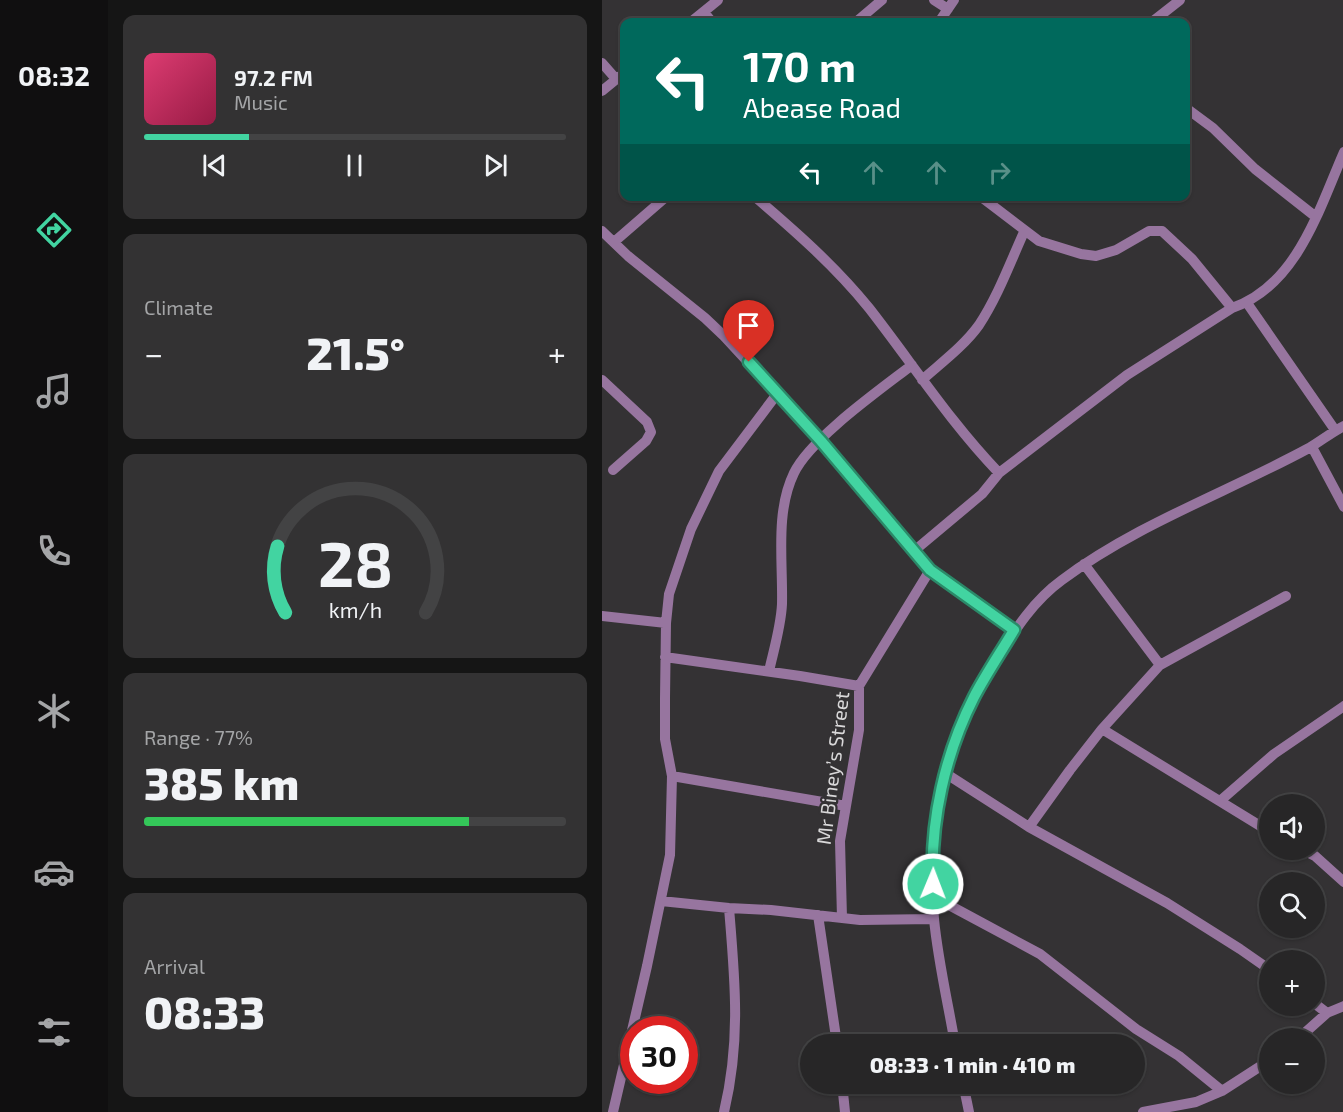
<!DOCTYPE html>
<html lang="en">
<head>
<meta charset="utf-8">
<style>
  body { margin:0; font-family:"Exo 2",sans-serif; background:#333233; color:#f1f3f6; height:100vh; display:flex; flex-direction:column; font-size:22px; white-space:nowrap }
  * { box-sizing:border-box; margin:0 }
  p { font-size:20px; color:#a4a5a7 }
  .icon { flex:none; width:33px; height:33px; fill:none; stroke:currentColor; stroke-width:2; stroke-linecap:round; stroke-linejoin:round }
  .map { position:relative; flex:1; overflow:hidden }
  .sheet { display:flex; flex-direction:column; gap:15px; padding:15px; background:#151515; width:494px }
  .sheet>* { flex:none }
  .top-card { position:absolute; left:18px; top:18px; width:570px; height:183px; border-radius:12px; box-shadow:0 2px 4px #0004,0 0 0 2px #434344; background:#00695c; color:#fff; overflow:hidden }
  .controls { position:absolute; left:657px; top:794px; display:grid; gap:12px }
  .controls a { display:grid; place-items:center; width:66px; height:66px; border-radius:50%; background:#272627; box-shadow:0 2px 4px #0004,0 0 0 2px #434344; font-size:30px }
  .speed { position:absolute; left:18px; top:1016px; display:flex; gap:12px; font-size:30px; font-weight:700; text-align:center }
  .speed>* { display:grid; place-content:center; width:78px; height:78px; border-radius:50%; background:#272627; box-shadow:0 2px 4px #0004,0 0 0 2px #434344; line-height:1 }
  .speed .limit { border:9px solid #d22; background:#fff; color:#111 }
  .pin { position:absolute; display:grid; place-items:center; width:51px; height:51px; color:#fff; margin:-62px -26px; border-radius:50% 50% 50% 0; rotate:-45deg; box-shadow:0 0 6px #0007 }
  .pin .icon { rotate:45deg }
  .me { position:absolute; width:66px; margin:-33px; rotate:1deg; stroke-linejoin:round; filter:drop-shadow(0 0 4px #0008) }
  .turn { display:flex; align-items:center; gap:21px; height:126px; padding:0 24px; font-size:27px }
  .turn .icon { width:78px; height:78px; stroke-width:2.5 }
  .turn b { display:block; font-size:42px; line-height:51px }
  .lanes { display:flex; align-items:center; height:57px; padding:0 24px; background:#0003; justify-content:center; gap:30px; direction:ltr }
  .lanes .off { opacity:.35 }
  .big { font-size:45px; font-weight:800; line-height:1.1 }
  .sheet .tile { flex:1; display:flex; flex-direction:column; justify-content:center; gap:9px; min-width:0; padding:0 21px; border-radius:12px; background:#333233 }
  .sheet .dial { align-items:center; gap:0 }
  .dial svg { height:156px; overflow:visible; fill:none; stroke:#434344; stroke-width:7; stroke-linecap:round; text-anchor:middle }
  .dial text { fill:#f1f3f6; stroke:none }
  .song { display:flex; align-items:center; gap:18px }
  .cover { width:72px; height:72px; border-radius:9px; background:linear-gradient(135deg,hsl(340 70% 55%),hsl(340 70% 35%)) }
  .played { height:6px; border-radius:3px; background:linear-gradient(90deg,#42d4a1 25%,#434344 25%) }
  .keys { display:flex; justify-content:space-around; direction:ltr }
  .heat { display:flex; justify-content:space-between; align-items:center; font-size:33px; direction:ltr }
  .charge { height:9px; border-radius:4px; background:linear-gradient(90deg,#34c759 77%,#434344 0) }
  .trip { position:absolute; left:198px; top:1034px; width:345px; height:60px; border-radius:30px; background:#272627; box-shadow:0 2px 4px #0004,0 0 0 2px #434344; font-weight:800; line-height:60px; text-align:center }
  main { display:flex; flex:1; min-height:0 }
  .tabs { display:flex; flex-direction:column; width:108px; justify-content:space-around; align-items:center; background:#100f10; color:#a4a5a7 }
  .tabs .icon { width:42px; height:42px }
  .tabs .active { color:#42d4a1 }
  .tabs b { font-size:27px; color:#f1f3f6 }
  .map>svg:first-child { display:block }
</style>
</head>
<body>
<main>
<nav class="tabs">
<b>08:32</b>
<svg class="icon active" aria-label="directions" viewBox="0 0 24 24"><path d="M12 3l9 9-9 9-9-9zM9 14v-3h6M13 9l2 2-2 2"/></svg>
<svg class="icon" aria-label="music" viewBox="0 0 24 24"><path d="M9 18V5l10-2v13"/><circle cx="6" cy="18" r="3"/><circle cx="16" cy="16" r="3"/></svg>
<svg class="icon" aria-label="phone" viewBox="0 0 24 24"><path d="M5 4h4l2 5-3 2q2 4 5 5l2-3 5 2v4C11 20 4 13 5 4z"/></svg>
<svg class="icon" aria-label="climate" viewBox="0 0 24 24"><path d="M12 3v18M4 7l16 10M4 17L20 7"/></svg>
<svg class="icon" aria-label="car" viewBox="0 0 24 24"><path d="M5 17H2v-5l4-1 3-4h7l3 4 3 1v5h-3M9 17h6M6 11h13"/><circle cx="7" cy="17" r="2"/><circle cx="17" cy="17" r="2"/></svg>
<svg class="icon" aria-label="filters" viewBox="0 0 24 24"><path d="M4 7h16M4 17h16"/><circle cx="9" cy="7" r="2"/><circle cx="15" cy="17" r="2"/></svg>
</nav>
<section class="sheet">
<div class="tile">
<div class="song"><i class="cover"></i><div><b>97.2 FM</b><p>Music</p></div></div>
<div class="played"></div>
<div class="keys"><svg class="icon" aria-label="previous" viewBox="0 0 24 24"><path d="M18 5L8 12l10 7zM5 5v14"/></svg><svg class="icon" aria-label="pause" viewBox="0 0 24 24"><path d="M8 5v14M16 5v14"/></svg><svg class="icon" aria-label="next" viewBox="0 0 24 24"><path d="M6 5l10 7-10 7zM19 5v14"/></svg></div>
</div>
<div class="tile"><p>Climate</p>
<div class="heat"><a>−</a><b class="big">21.5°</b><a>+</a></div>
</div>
<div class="tile dial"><svg viewBox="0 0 100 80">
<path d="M14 69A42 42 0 1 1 86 69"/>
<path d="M14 69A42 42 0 0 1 10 35" stroke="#42d4a1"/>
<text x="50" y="56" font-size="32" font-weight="700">28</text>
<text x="50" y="72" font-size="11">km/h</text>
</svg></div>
<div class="tile"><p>Range · 77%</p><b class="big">385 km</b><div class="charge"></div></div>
<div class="tile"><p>Arrival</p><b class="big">08:33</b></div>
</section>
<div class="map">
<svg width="742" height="1112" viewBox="0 0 742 1112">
  <rect width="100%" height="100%" fill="#343234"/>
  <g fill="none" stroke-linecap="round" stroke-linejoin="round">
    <path stroke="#97759f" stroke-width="10" d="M332,0L346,9
      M102,12L110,22
      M89,22L116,0
      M254,22L280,0
      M337,22L352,0
      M550,22L578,0
      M0,63L14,79
      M0,91L22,73
      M584,108L611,128L653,169L714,217
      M152,196C193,231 233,266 267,308C310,363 348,422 397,473
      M378,196L437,241L479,254L494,256L514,250L547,231H560L590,259L630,308
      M0,231L26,256L103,318L122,336L219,441L328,570L413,630
      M12,242L65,196
      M645,303L733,430
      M0,380L45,422L49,432L44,441L11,470
      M320,380C339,363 362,346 377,325C396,296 408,263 422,232
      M710,447L742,507
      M312,551L380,494L397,473L525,375L630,308C695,286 717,209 742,152
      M482,564L558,665
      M0,616L64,623
      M63,657L198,676L257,686
      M167,671C172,649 179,626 180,604C181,561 173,512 192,473C208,439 279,389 310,365
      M500,729L668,832
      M343,773L427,827L565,903L638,949L668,970
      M70,776L244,806
      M618,801L672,754L742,706
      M427,827L468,770L500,729L558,665L684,596
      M699,849L713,856L742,882
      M332,897L438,954L534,1029L577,1056L620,1091
      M59,901L127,908L169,910L258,920L332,919
      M216,915L235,1044
      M240,918L238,841L257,730V686L328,570
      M712,1003L725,1013
      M697,1038L725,1013L742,1006
      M353,1044C346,1003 336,961 332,919C324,826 345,739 394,660C413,630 431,601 460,580C535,524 626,492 707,448C719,441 730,432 742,426
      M240,1083L243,1112
      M361,1083L367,1112
      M11,1112L45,966L68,855L70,776L63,739V698L64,623L67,594L89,529L117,471L175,394
      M122,1112C139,1041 133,980 127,908
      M541,1112L594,1102L620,1091L668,1060"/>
  </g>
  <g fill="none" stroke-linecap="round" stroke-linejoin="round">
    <g stroke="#2b8a69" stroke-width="15">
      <path id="route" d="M147,362L219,441L328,570L412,630C399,652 384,674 372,697C343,754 328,821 331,884"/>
    </g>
    <use href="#route" stroke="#42d4a1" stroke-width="10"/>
  </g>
  <g text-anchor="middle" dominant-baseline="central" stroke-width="4.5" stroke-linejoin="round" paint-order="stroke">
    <g font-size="20" fill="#d9d8d9" stroke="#343234">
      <text transform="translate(230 768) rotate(-83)">Mr Biney’s Street</text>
    </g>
  </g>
</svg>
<div class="controls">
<a><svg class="icon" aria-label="sound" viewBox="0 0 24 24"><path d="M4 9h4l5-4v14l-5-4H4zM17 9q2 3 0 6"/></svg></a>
<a><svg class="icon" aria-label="search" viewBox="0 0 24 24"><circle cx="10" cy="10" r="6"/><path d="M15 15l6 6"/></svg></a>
<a>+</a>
<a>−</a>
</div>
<div class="speed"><div class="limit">30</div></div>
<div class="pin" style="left:147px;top:362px;background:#d93025"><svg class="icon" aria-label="arrive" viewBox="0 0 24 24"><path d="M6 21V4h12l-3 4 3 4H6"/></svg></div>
<svg class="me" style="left:331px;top:884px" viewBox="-20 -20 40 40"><circle r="17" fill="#42d4a1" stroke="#fff" stroke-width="3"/><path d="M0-11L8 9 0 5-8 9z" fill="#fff"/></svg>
<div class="trip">08:33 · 1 min · 410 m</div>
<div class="top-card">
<div class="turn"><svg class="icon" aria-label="left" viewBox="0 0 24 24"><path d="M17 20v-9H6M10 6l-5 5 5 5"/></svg><div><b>170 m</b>Abease Road</div></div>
<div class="lanes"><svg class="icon" aria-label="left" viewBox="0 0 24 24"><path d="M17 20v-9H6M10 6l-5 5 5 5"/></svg><svg class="icon off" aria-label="ahead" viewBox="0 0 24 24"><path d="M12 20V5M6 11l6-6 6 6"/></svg><svg class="icon off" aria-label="ahead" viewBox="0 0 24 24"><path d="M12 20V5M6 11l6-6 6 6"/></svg><svg class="icon off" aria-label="right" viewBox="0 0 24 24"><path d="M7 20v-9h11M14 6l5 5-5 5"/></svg></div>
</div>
</div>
</main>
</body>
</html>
